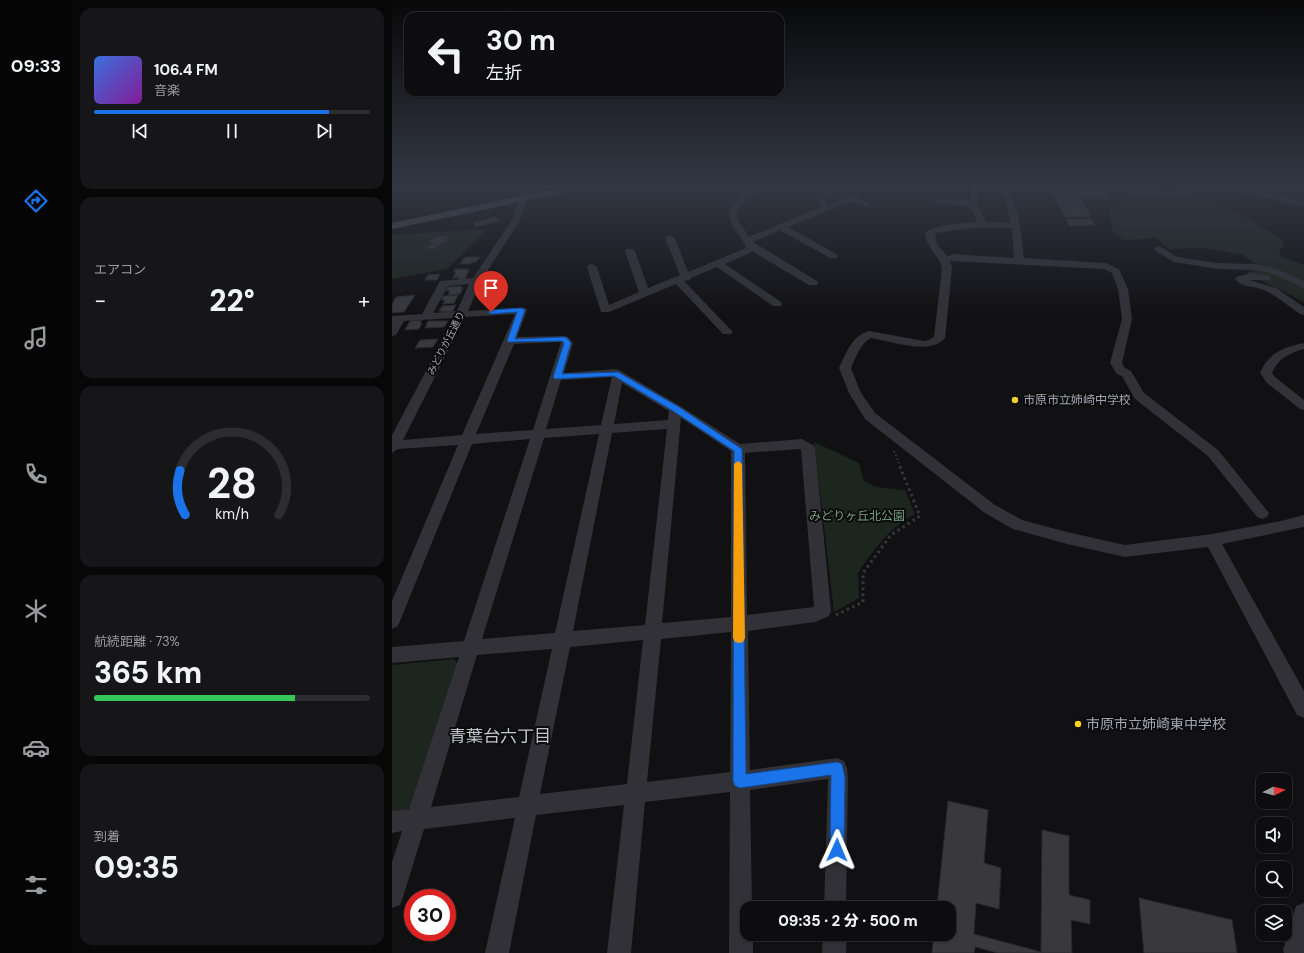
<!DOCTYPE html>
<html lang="ja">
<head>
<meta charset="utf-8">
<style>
  body { margin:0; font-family:"DM Sans","Noto Sans JP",sans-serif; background:#161517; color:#f1f3f6; height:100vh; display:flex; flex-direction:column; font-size:15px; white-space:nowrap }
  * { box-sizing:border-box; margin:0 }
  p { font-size:13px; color:#9a9b9e }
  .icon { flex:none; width:22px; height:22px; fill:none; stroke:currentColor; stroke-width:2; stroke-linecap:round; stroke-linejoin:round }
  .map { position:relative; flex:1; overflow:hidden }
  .drawer { display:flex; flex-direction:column; gap:8px; padding:8px; background:#070708; width:320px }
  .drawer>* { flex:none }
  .hud { position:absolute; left:12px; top:12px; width:380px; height:84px; border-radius:12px; box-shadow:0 1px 3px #0004,0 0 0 1px #2d2c2e; background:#0d0c0e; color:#f1f3f6; overflow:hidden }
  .needle { width:26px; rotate:84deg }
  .controls { position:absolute; left:864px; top:773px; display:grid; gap:8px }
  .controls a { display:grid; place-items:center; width:36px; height:36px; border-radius:8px; background:#0d0c0e; box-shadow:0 1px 3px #0004,0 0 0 1px #2d2c2e; font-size:20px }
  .speed { position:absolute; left:12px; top:889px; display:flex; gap:8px; font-size:20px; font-weight:700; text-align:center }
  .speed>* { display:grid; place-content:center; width:52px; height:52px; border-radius:50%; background:#0d0c0e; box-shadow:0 1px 3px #0004,0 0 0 1px #2d2c2e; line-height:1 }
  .speed .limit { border:6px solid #d22; background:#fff; color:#111 }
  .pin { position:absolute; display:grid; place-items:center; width:34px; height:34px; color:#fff; margin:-41px -17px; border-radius:50% 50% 50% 0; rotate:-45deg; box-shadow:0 0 4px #0007 }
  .pin .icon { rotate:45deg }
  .me { position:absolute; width:44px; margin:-22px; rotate:1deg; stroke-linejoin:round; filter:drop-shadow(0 0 3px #0008) }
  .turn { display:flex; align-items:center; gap:14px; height:84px; padding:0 16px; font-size:18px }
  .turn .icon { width:52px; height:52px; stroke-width:2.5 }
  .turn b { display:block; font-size:28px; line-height:34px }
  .big { font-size:30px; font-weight:800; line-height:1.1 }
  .drawer .card { flex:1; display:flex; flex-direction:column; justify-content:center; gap:6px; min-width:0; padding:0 14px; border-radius:12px; background:#161517 }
  .drawer .dial { align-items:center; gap:0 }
  .dial svg { height:104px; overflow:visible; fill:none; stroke:#2d2c2e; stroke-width:7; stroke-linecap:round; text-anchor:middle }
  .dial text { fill:#f1f3f6; stroke:none }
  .song { display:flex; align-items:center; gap:12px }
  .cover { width:48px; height:48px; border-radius:6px; background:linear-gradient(135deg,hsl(220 70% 55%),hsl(290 70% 35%)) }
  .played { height:4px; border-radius:2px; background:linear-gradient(90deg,#1a73e8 85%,#2d2c2e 85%) }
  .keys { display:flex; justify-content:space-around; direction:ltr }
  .heat { display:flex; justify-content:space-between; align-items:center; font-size:22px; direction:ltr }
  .charge { height:6px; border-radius:3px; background:linear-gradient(90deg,#34c759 73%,#2d2c2e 0) }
  .trip { position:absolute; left:348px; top:901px; width:216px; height:40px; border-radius:12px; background:#0d0c0e; box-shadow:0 1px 3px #0004,0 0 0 1px #2d2c2e; font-weight:800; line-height:40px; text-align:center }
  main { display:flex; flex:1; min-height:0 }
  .tabs { display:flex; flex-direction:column; width:72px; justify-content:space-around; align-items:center; background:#050506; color:#9a9b9e }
  .tabs .icon { width:28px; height:28px }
  .tabs .active { color:#1a73e8 }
  .tabs b { font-size:18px; color:#f1f3f6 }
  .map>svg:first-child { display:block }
</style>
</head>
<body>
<main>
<nav class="tabs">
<b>09:33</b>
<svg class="icon active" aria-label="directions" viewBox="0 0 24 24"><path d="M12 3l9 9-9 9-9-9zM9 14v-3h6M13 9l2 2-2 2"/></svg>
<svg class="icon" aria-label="music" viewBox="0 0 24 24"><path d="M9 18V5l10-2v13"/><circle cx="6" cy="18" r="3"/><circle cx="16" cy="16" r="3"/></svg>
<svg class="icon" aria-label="phone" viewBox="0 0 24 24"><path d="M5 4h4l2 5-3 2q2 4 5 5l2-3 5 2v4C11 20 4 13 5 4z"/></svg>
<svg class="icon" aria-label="climate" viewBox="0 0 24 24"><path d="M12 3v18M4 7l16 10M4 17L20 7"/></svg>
<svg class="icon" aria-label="car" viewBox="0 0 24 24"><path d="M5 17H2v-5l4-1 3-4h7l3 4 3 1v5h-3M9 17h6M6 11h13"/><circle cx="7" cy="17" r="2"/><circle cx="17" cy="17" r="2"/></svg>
<svg class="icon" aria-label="filters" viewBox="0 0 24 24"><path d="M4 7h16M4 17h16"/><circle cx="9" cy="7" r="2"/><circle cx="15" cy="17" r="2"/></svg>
</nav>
<section class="drawer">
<div class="card">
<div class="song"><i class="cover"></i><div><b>106.4 FM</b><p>音楽</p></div></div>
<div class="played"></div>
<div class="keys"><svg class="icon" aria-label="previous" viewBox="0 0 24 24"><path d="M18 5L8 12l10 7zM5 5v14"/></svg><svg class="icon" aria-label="pause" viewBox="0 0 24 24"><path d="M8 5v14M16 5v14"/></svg><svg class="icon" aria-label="next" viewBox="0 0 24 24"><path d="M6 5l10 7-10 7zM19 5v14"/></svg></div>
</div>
<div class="card"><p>エアコン</p>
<div class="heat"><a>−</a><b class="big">22°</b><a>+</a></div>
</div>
<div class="card dial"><svg viewBox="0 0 100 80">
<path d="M14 69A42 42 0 1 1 86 69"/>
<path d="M14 69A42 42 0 0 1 10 35" stroke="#1a73e8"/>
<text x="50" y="56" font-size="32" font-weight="700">28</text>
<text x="50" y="72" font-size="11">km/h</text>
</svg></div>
<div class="card"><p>航続距離 · 73%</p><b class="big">365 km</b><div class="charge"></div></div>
<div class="card"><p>到着</p><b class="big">09:35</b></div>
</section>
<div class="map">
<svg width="912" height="953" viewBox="0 0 912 953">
  <rect width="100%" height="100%" fill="#111012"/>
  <path fill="#1d251f" d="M731,185C743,185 755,184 765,185C808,191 854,217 890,239L891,245L887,252L890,257L912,265V302L855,273L867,266L849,254L811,248L777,249L764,238L731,240L721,232L717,209L738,196Z
    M95,229L55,269L0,279V235Z
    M422,442L467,463L472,481L484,487L513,490L523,514C497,528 483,548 466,573L467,598L442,612Z
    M62,659L66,664L22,804L13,811L0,813V665Z"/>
  <path fill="#38383d" stroke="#2b2a2e" d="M660,185H708L717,199H689L699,216L673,217L656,186Z
    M104,217L107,221L84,227L82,222Z
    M674,219H699L703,225L678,226Z
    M46,236H58L53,240H56L47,245L36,242Z
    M40,244L48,245L42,249L33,248Z
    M73,257H88L84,262H80L78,264H68Z
    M63,269H77L73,279H66L67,277L61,278L64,272H61Z
    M48,274L45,280H33L36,275Z
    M70,286L69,289L71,288L68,294L56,295L58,291H54L56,287Z
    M23,295L12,312L0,313V304L4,297Z
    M66,295L62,303L51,304L53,300H49L51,296Z
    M64,305L60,312L47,311L50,306Z
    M30,320L28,323H30L27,329L13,330L18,321Z
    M36,321H56L52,327L33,328Z
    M46,339L41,347L23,348L28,340Z
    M556,801L596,810L592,863L609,868L607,909L584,903L582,934L649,952L650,830L677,836V895L698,900V924L679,920L680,953H606L583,947L582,953H540L542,934H557V908H545Z
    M747,898L840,920L845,953H752Z"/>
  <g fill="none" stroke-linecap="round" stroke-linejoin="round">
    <path stroke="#37383e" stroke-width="2" stroke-dasharray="1.5 2.5" stroke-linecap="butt" d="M502,451L509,468"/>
    <path stroke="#37383e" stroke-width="3" stroke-dasharray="2.5 3.5" stroke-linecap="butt" d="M444,615L471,602V573L499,535L528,516L508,467"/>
    <path fill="#313137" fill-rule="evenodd" d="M135,185H143L136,197L128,220L89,281L76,311L134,308L135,310L125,337L172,336L176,337L181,343L172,373L223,369L227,370L288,406L348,444L410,439L421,445L423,448L439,611L437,616L423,622L356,631L358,770L445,758L452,761L455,768L456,778L454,908H432L436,779L358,790L360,908H355V934H361V953H337L338,792L253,802L239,953H215L232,805L144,815L117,953H93L123,818L32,829L11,897L8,905L0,908V862L10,831L0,833V811L17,809L67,657L0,663V647L72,641L138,439L80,444L8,621L6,626L0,629V601L66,445L6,449L0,453V435L62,318L12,321L4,335L0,336V316L30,314L48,281L81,278L120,220L128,197ZM77,284L65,311L41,313L56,286ZM123,314L70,435L11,440L73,317ZM169,342L141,430L84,434L122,344ZM220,377L209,425L154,429L169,380ZM230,383L277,411L276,420L222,424ZM289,418L339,451V617L270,623ZM275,429L253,625L181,631L220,433ZM207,434L163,633L90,639L152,438ZM408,449L409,450L422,607L355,615L353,453ZM339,632L338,772L255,782L269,639ZM251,640L235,784L148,794L178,647ZM160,649L127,797L39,807L85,655Z
      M361,185H370L350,204L344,213L346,220L357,237L429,207L424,198L437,185H445L442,191L432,199L436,205L464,194H467V198L478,204L474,207L460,201L396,227L444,254L446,256L444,258H438L388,230L361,242L425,281L426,283L425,285H417L360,251L358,253L333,264L389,302L390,304L389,306H381L325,267L299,278L298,280L292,281L339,330L341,332L339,334H331L284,284L217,312H209L195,267L197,265L200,264L205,267L217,305L247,292L233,251L235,249H241L243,251L256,288L288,275L273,238L275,236L278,235L283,238L296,272L352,249L354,246L340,225L336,213L344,200Z
      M579,185H587L585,204L594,222L619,223L614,202L604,185H612C628,207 629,232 632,258L714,263L727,269L736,289L740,319L730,363L733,368L739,371L752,393L826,450L877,513L875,517L870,519L865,517L816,456L743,399L730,376L725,374L718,363L730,319L726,289L720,273L712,269L558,261L560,268L553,338C539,356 498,341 479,338C468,344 464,357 459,368L469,393L483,413L603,505L630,520L675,532L733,545L820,534L889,521L912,515V527L830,544L912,691V718L905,715L816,547L733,557L675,544L621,529L593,513L473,419L457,393L447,368C454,354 460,335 477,331L532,341L537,340L542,337L550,268C547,255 534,248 533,233C541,224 573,223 585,222L578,206L547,204L543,201L547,198L577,201ZM582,228H620L622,258L562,254L555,256L545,244L543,233Z
      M831,185H844L912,201V207L832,187Z
      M767,246L785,257L825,263L863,264L885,269L912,281V288L879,273L863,270L825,269L782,262L764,251L762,249L764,247Z
      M859,273L878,276L879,278L878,280H857L884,288L912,307V315L908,314C896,306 883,294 869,289C860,286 849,287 843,279L844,277Z
      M912,343V349C898,353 886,358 880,373L883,377L912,400V410L908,409L875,383L868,373C876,353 892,347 912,343Z
      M912,903V953H892L891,950L904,906Z
      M431,934H455L454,953H430Z"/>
    <path fill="#4d4e56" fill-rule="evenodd" d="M182,185H200L195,188L0,229V223Z"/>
  </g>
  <linearGradient id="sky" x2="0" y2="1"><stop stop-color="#09090a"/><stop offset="0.58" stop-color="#323744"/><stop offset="1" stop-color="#323744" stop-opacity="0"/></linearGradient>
  <rect width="912" height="318" fill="url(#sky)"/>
  <path fill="#1a73e8" stroke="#114b97" d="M130,308L133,310L123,339L172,337L175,338L179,343L170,374L226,372L287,407L350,449L354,774L445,762L450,764L453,778L452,850L450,855L445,857L440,855L438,850L439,775L348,788L343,786L341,781L342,451L281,411L222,376L163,379L161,377L172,343L170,341L116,342L115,341L125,312L99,314L96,312L99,310Z"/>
  <path fill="#f59e0b" d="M346,461L350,464L353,638L351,642L347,643L343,642L341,638L342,464Z"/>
  <g fill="#f5d326" stroke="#0c0c0d" stroke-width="1.5">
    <circle cx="623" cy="400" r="4"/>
    <circle cx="686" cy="724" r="4"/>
  </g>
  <g text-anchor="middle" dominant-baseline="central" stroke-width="4" stroke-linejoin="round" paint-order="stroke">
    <g font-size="10" fill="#a1a4b3" stroke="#0c0c0d">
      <text transform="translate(54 343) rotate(-63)">みどりが丘通り</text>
    </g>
    <g font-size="12" fill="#a1a4b3" stroke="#0c0c0d" text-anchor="start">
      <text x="631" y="400">市原市立姉崎中学校</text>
    </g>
    <g font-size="12" fill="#789f81" stroke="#0c0c0d">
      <text x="465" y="516">みどりヶ丘北公園</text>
    </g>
    <g font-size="14" fill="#a1a4b3" stroke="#0c0c0d" text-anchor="start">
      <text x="694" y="724">市原市立姉崎東中学校</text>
    </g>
    <g font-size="17" fill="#c2c4cf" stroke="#0c0c0d">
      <text x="108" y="736">青葉台六丁目</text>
    </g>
  </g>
</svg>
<div class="controls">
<a><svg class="needle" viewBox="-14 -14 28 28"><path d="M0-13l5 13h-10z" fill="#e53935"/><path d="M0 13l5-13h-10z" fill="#9a9b9e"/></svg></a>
<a><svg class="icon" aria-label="sound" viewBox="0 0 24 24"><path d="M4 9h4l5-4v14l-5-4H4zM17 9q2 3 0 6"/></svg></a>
<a><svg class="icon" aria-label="search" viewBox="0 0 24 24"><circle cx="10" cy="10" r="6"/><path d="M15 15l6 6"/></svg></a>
<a><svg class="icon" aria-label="layers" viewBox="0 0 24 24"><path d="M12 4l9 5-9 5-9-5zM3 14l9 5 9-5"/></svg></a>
</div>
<div class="speed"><div class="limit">30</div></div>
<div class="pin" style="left:99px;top:312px;background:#d93025"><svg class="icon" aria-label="arrive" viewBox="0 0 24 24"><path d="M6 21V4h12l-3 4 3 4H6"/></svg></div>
<svg class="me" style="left:445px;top:850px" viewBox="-20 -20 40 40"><path d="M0-17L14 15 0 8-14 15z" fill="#1a73e8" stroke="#fff" stroke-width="4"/></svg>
<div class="trip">09:35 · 2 分 · 500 m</div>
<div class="hud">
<div class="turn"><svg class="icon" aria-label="left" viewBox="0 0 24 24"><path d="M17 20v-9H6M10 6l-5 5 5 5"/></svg><div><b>30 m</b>左折</div></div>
</div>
</div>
</main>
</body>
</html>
